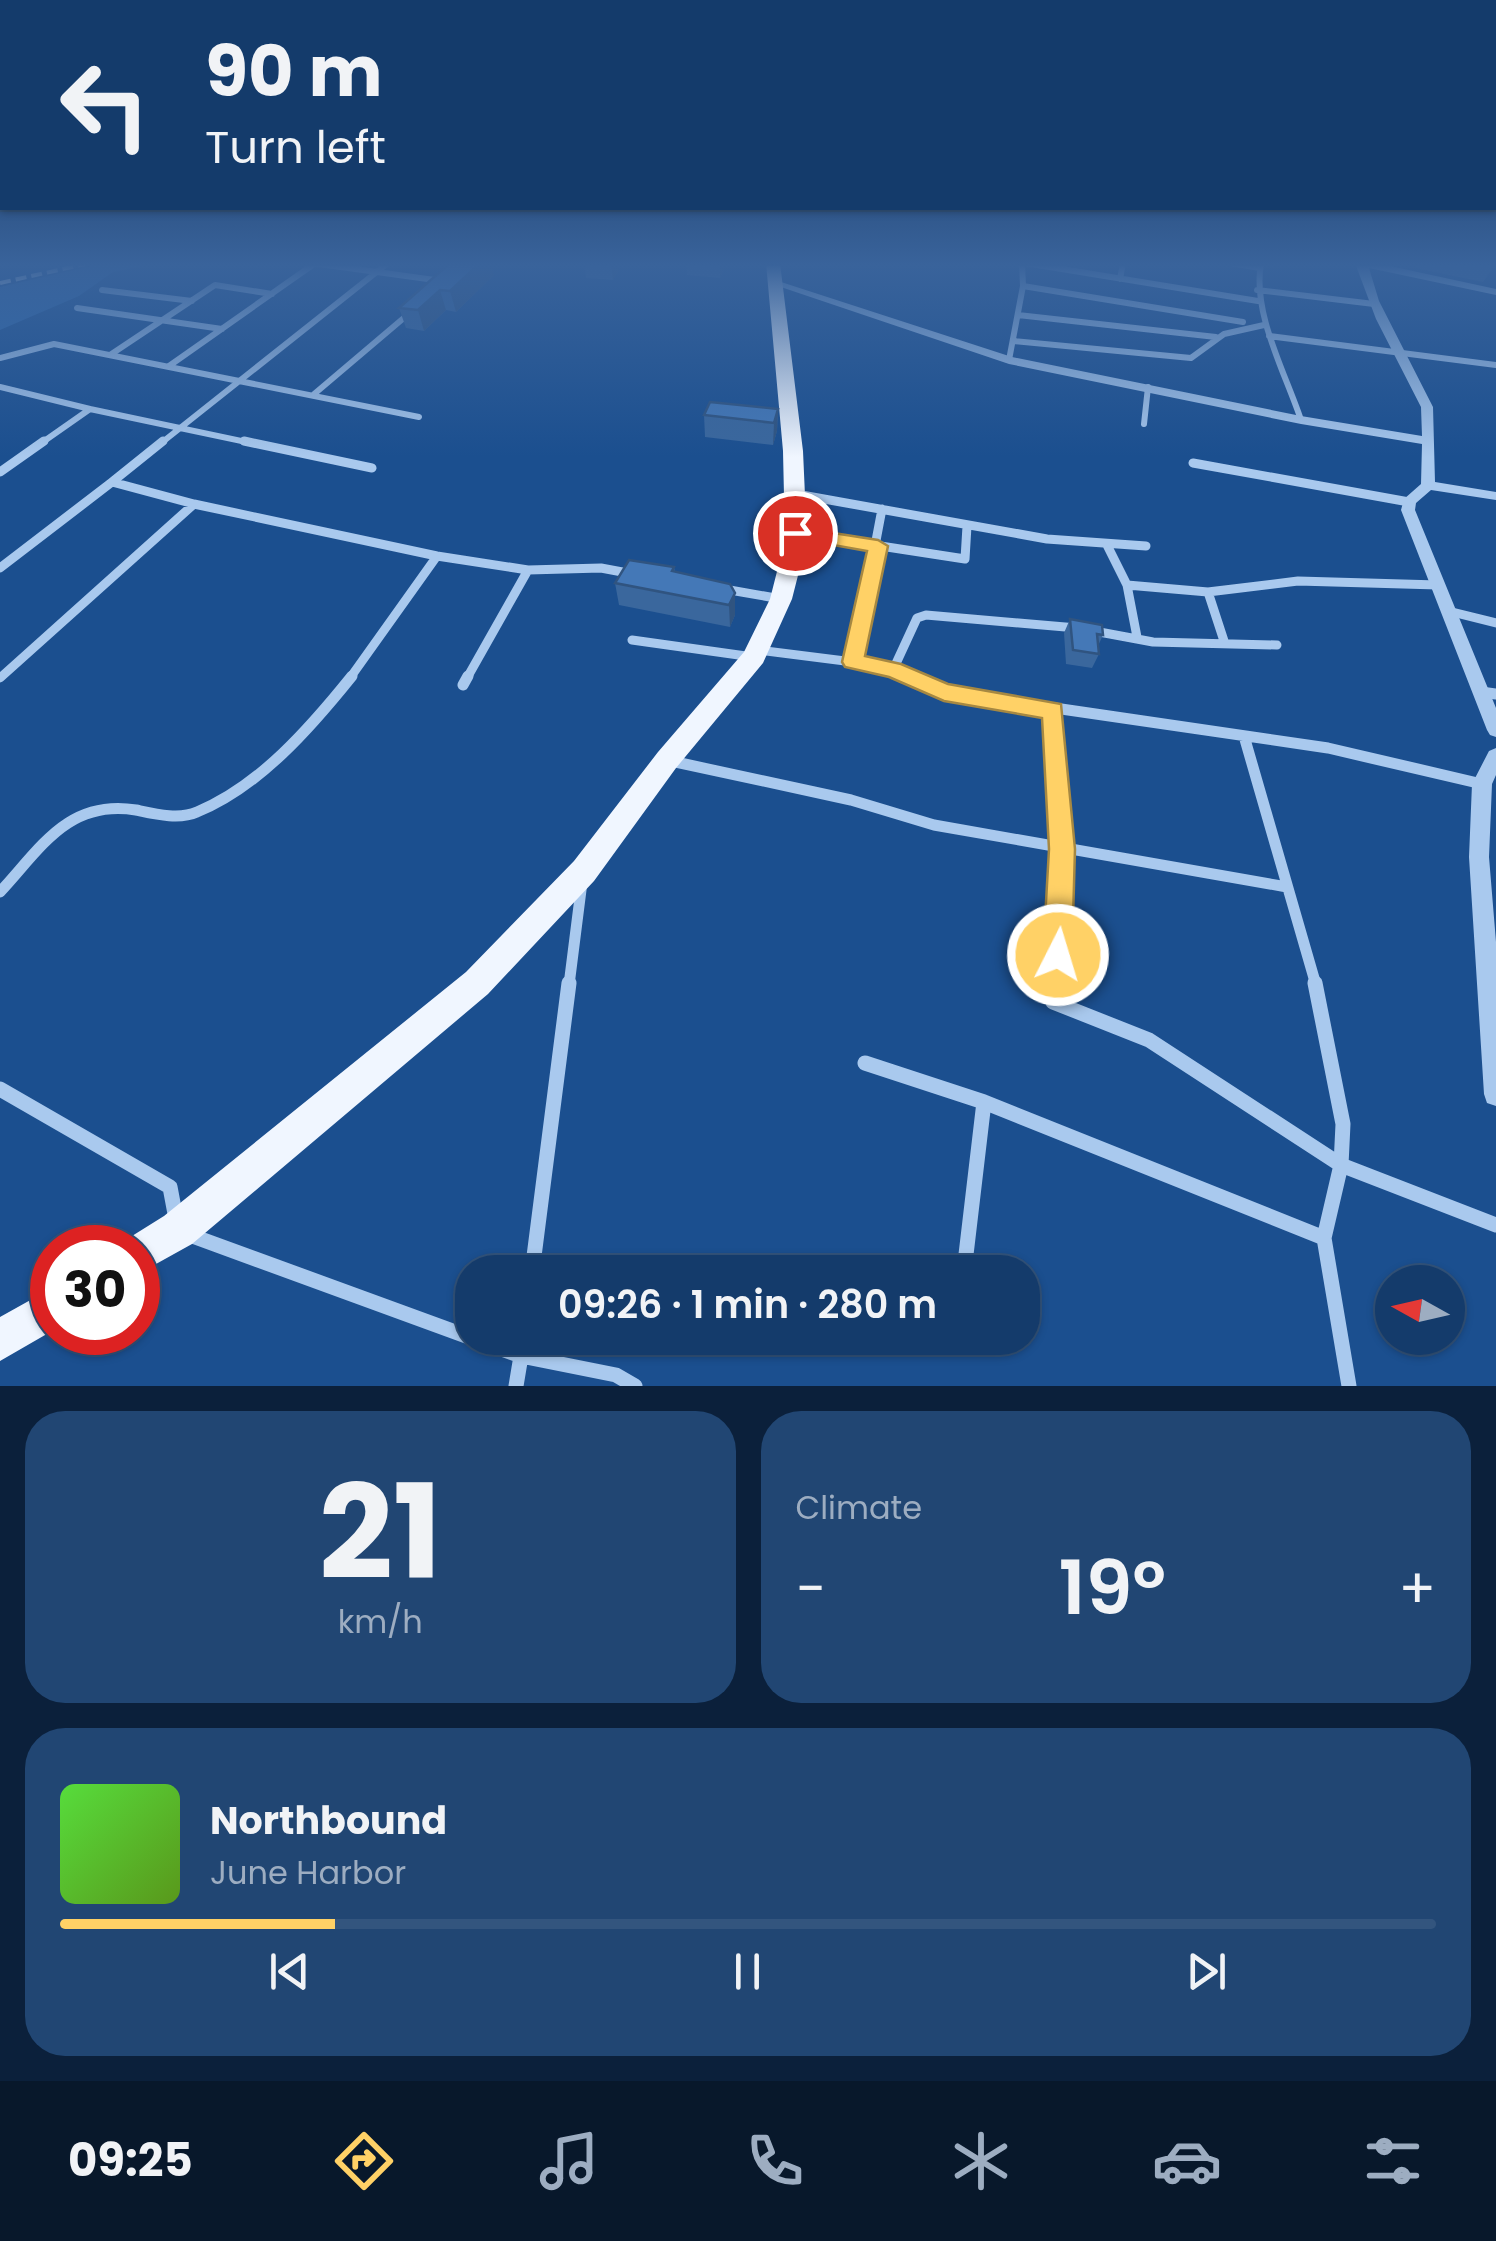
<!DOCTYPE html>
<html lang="en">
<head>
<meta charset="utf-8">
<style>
  body { margin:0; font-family:Poppins,sans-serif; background:#214673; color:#f1f3f6; height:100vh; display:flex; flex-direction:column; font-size:38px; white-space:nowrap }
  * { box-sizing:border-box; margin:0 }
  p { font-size:32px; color:#9dadc1 }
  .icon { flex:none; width:55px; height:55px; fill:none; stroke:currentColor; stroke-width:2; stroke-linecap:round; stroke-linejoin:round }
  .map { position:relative; height:1386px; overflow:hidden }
  .drawer { display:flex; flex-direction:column; gap:25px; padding:25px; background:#0b203b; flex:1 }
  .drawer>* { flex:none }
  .hud { position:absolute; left:0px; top:0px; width:1498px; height:210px; box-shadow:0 2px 8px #0004,0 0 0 2px #33557e; background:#143b6b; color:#f1f3f6; overflow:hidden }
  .needle { width:65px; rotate:278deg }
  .controls { position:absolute; left:1375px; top:1265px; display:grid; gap:20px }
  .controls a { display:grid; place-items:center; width:90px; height:90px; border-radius:50%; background:#143b6b; box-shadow:0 2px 8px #0004,0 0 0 2px #33557e; font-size:50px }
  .speed { position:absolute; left:30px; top:1225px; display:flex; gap:20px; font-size:50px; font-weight:700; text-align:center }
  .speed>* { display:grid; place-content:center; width:130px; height:130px; border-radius:50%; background:#143b6b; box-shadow:0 2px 8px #0004,0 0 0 2px #33557e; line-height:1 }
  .speed .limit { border:15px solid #d22; background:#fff; color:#111 }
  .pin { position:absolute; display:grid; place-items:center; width:85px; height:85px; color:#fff; margin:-42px; border:5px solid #fff; border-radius:50%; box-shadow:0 2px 10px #0007 }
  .me { position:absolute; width:110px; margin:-55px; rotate:5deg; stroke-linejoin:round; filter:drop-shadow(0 0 8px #0008) }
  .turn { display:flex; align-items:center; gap:35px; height:210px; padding:0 40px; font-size:45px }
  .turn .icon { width:130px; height:130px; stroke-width:2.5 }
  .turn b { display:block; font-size:70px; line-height:85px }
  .big { font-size:75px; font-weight:600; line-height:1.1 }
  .drawer .tile { flex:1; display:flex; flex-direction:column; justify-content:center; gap:15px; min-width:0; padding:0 35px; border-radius:40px; background:#214673 }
  .drawer .dial { align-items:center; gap:0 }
  .dial b { font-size:130px; line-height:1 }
  .song { display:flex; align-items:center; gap:30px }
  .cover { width:120px; height:120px; border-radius:15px; background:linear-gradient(135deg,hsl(110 70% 55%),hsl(90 70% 35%)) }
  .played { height:10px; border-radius:5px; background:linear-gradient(90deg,#ffd166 20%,#33557e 20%) }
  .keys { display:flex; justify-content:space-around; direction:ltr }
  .heat { display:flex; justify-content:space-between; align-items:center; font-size:55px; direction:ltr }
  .drawer .tiles { flex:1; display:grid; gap:25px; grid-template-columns:1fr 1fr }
  .tile:last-child { grid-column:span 2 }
  .trip { position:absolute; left:455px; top:1255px; width:585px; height:100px; border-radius:40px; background:#143b6b; box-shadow:0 2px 8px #0004,0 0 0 2px #33557e; font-weight:600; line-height:100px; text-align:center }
  .tab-bar { display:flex; height:160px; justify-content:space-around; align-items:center; background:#08182b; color:#9dadc1 }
  .tab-bar .icon { width:70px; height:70px }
  .tab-bar .current { color:#ffd166 }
  .tab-bar b { font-size:45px; color:#f1f3f6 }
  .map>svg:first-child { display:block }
</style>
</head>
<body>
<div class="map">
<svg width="1496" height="1386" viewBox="0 0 1496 1386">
  <rect width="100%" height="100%" fill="#1b4f8f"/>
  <path fill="#2e69ad" d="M105,263H159L113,272L79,296L0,330V287Z"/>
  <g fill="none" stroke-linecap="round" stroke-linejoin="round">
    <path stroke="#a9c9ee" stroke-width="6" d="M312,263L442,281
      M1025,263L1258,301
      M1231,263L1260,268
      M1261,263C1252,313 1285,372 1301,420
      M1120,279L1123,263
      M1023,286L1243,322
      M102,290L192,301
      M1257,290L1374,304
      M77,308L222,329
      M1018,315L1216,337
      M1269,336L1496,365
      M1014,341L1191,358L1224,334L1264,325
      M110,355L215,285L272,294
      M0,358L54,344L419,417
      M1009,360L1023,286L1022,263
      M169,366L314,264
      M0,387L90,409
      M313,395L412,311
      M1144,424L1148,387
      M40,444L90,409L256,444
      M160,444L388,263"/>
    <path stroke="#a9c9ee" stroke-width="9" d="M163,441L112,482L194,504L437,556L528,570L601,568L633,574
      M244,441L372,468
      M1193,463L1409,502
      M0,472L44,441
      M796,494L1047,539L1146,546
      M796,533L965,559L967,526
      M1107,545L1127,585L1137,637
      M0,568L112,482
      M1127,585L1208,592L1298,581L1438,585
      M724,589L781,599
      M1208,592L1225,644
      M1448,611L1496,623
      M1094,631L1153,642L1277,645
      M632,640L753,657
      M758,650L853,662L912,678
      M853,662L882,509
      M893,670L917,618L926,615L1077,628
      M0,678L194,504
      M350,678L437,556
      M467,678L528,570"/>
    <path stroke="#a9c9ee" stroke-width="11" d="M907,676L945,692L1328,748L1482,784
      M463,685L468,676
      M1481,692L1496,694
      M1053,711C1059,804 1065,893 1055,985
      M1244,736L1316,985
      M671,761L851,800L934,825L1287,887
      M0,892C41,848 68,799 136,810C155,814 179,820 197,812C259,787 311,727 352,676
      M569,985L582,882"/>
    <path stroke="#a9c9ee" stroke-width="15" d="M1055,983L1053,1002L1149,1040L1341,1165L1496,1225
      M1315,983L1343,1124L1341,1165L1324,1238
      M865,1063L984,1102
      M0,1089L170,1187L176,1219
      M187,1234L521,1356L616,1375L635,1386
      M965,1263L984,1102L1324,1238L1349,1386
      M532,1272L569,983
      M516,1386L524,1338"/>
    <path fill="#a9c9ee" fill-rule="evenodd" d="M1355,263H1376L1496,289V295L1369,268L1379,301L1433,407L1435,482L1496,492V500L1431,490L1416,503L1415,510L1496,708V737L1490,735L1487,730L1401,510L1404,499L1421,484L1422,444L1301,424L1009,364L769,283L778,281L1012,357L1301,416L1422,436L1421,407L1376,319Z
      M1496,748V775L1492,784L1489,857L1496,942V1106L1487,1103L1484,1094L1469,857L1472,784L1489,751Z"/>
    <path fill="#f0f6ff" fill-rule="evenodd" d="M766,263H780L803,451L807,540L792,599L763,663L676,768L594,881L488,994L192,1244L138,1274V1248H122L124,1241L164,1216L466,972L574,861L658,752L744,652L770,599L785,540L783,451Z
      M52,1288V1331L0,1361V1317Z"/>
    <path stroke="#fff" stroke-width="4" stroke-dasharray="11 5" stroke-linecap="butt" d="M0,283L90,263"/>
  </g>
  <path fill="#3a679d" d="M450,263L494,275L456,312L446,310L424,331L406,328L399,308Z
    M584,263H621V266L613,280L586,278Z
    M686,263H726L720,278L687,275Z
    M1414,263H1494L1495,265L1483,282L1415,268Z
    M778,409L777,431L773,445L705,437L704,415Z
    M674,567L675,572L735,593V615L730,627L619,605L615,583Z
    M1070,619L1103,635L1098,646L1099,654L1092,668L1066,664L1064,633Z"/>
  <path fill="#305480" d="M480,263H491L494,275L456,312L450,291Z
    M611,263H621V266L613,280Z
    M720,263H726L720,278Z
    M440,290L446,310L424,331L418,310Z
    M778,409L777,431L773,445L774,423Z
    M735,593V615L730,627L729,605Z"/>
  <path fill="#4478b7" stroke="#305480" stroke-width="2.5" d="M450,263H480L450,291L440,290L418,310L399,308Z
    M710,402L778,409L774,423L704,415Z
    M629,560L674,567L672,571L730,584L735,593L729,605L615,583Z
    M1070,619L1102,625L1103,635L1097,634L1099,654L1073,650Z"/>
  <linearGradient id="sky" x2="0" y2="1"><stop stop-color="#0f2b4f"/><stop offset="0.58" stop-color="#39639b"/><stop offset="1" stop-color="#39639b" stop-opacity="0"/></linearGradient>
  <rect width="1496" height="457" fill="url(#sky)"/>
  <path fill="#ffd166" stroke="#a68842" stroke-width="2.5" d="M795,527L878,540L888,546L865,656L901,664L948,684L1061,704L1075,849L1072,955L1068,965L1058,969L1047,965L1043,955L1049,849L1042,718L944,701L889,677L845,667L842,662L867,551L788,537L786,533Z"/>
</svg>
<div class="controls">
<a><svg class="needle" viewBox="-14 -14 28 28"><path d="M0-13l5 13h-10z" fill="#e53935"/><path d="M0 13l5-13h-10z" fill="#9dadc1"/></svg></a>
</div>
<div class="speed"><div class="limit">30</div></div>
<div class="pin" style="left:795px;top:533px;background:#d93025"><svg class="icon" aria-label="arrive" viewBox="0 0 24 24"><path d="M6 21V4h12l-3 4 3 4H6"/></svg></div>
<svg class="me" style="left:1058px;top:955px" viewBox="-20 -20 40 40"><circle r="17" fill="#ffd166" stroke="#fff" stroke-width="3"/><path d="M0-11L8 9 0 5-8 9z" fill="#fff"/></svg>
<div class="trip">09:26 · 1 min · 280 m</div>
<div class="hud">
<div class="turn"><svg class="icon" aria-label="left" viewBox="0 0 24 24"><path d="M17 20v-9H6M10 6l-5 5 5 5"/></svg><div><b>90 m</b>Turn left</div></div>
</div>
</div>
<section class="drawer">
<div class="tiles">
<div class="tile dial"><b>21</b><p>km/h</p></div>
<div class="tile"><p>Climate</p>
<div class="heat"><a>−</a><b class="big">19°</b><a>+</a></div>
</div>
<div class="tile">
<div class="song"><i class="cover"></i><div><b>Northbound</b><p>June Harbor</p></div></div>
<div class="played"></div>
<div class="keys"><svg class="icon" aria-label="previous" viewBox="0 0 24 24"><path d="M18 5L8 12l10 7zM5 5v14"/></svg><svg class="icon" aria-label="pause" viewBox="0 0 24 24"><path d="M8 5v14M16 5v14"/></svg><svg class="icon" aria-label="next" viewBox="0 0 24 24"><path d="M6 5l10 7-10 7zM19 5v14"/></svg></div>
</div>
</div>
</section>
<nav class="tab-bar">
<b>09:25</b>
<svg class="icon current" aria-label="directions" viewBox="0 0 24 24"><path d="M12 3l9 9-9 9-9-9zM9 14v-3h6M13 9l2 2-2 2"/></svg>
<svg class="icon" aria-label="music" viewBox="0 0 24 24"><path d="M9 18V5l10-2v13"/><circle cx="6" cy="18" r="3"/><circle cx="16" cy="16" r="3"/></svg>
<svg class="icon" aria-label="phone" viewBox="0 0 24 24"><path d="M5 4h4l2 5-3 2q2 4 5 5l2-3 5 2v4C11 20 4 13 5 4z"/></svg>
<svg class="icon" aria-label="climate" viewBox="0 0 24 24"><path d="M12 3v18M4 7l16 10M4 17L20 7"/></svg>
<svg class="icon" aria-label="car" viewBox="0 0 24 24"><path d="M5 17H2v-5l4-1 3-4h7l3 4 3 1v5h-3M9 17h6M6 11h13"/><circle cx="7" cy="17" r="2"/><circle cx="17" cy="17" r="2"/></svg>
<svg class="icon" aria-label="filters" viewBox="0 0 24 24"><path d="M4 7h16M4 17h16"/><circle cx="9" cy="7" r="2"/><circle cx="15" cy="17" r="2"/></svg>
</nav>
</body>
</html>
